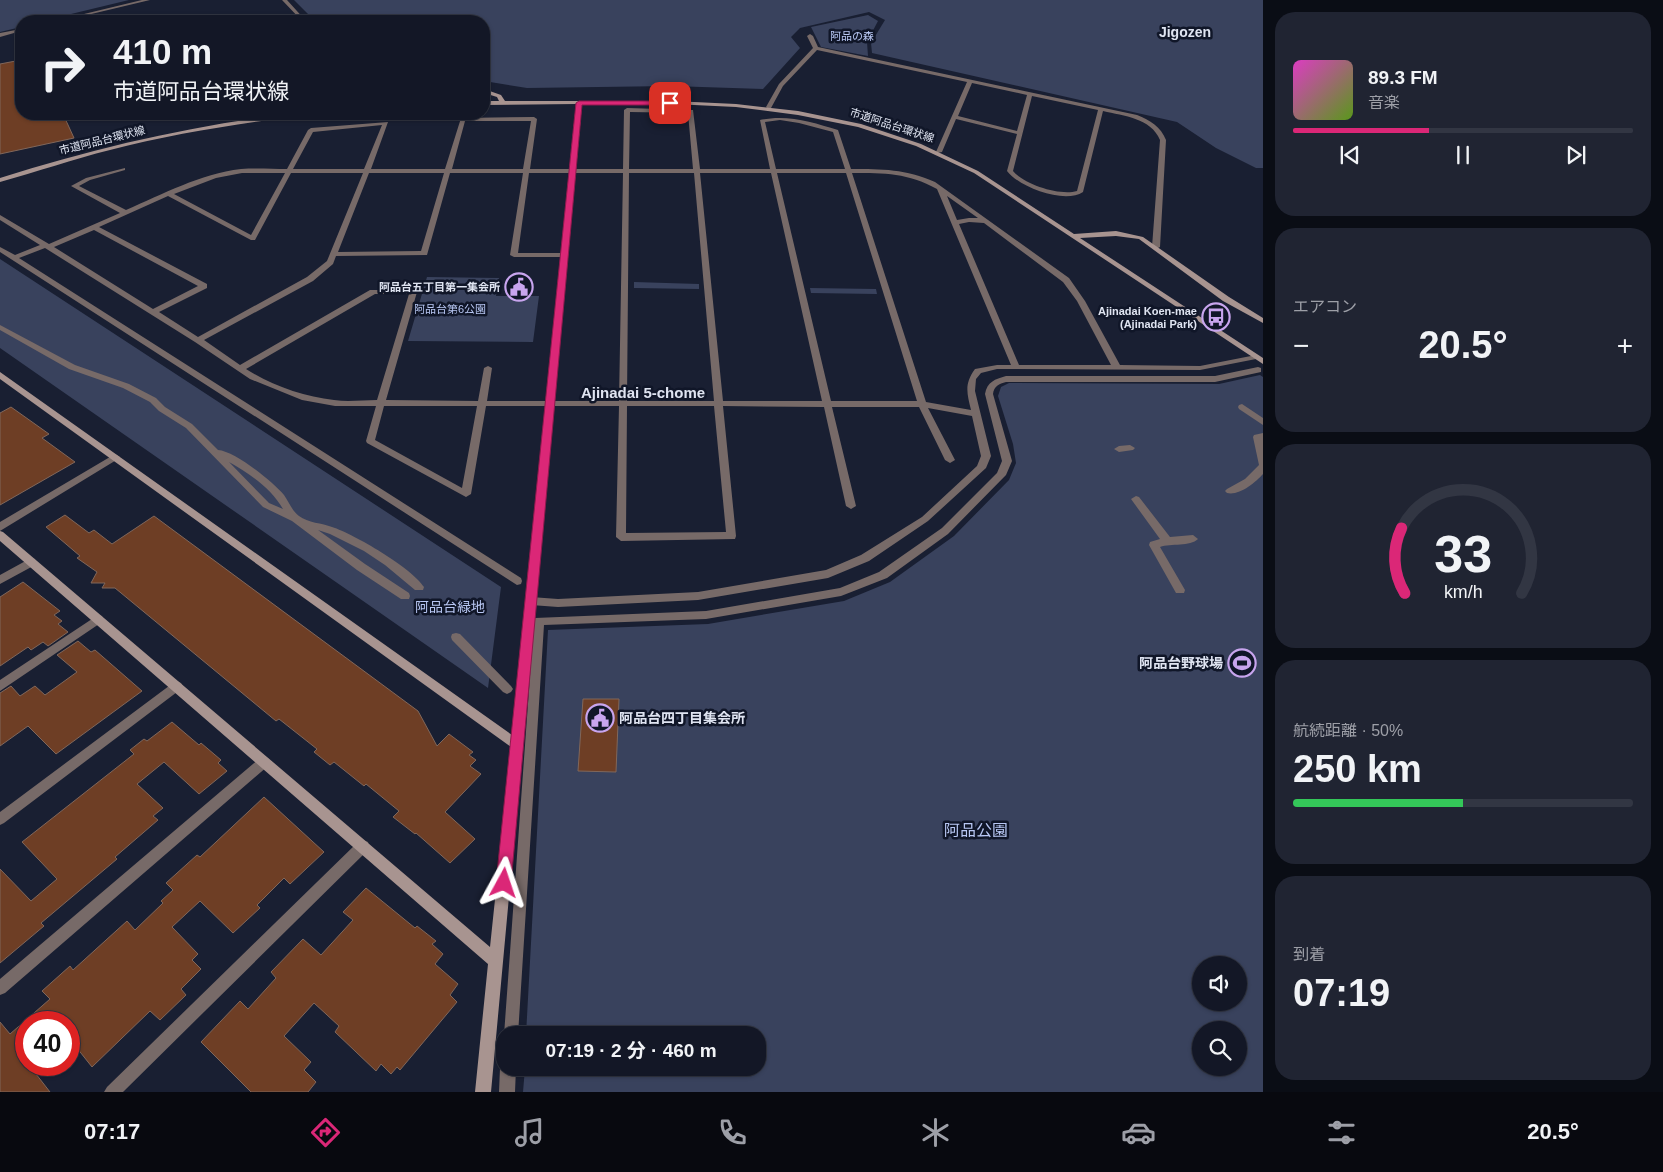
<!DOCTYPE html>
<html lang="ja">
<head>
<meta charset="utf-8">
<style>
  body { margin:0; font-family:Arial,"Noto Sans JP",sans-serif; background:#202432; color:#f1f3f6; height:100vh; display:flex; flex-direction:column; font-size:19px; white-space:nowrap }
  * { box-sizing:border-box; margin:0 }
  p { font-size:16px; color:#9d9fa7 }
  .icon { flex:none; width:28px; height:28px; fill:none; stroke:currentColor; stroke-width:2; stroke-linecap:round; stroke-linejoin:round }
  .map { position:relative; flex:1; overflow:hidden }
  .side { display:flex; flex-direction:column; gap:12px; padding:12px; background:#0a0d15; width:400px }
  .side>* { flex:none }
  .hud { position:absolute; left:15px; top:15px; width:475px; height:105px; border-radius:20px; box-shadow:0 1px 4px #0004,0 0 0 1px #323643; background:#131726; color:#f1f3f6; overflow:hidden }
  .tools { position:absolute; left:1192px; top:956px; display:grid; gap:10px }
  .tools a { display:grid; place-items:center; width:55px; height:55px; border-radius:50%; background:#131726; box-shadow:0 1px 4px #0004,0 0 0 1px #323643; font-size:25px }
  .speed { position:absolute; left:15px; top:1011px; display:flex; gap:10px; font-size:25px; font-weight:700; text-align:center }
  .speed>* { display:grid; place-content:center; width:65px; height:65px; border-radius:50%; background:#131726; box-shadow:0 1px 4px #0004,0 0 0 1px #323643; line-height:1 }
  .speed .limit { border:8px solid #d22; background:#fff; color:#111 }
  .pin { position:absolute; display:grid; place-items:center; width:42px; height:42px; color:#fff; margin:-21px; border-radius:10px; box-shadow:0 2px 8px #0006 }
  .me { position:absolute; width:55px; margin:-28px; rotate:5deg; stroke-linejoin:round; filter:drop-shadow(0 0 4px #0008) }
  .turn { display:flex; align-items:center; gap:18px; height:105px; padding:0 15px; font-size:22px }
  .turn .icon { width:65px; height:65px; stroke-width:2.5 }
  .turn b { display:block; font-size:35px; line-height:42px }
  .big { font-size:38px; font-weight:700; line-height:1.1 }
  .side .card { flex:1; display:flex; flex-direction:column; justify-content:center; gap:8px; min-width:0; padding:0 18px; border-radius:20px; background:#202432 }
  .side .dial { align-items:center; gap:0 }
  .dial svg { height:130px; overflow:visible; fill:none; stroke:#323643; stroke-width:7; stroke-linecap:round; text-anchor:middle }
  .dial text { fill:#f1f3f6; stroke:none }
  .song { display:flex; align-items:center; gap:15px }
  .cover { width:60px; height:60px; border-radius:8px; background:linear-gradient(135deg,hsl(310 70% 55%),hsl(90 70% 35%)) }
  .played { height:5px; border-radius:2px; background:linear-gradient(90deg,#db2777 40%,#323643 40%) }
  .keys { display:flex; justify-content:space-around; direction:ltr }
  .heat { display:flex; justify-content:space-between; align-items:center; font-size:28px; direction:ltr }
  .charge { height:8px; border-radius:4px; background:linear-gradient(90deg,#34c759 50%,#323643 0) }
  .trip { position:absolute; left:496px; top:1026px; width:270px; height:50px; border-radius:20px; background:#131726; box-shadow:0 1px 4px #0004,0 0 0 1px #323643; font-weight:700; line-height:50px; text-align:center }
  .tab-bar { display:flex; height:80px; justify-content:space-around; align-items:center; background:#08090f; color:#9d9fa7 }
  .tab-bar .icon { width:35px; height:35px }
  .tab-bar .current { color:#db2777 }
  .tab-bar b { font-size:22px; color:#f1f3f6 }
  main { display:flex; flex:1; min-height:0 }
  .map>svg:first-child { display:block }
</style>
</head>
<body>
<main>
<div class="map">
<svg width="1263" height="1092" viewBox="0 0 1263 1092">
  <rect width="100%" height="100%" fill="#191f32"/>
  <path fill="#39425d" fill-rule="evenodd" d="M0,0H129L42,21H21V27L0,32Z
    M294,0H1263V168H1256L1216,148L1177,122L872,53L871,43L885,20L869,12L800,28L791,37L800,48L763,89L671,86L527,88L484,81V21H315Z
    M868,15L878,21L867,42L868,56L821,47L811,27Z
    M0,259L501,587L488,688L0,348Z
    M427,277L499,278L496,296H539L533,342L408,341Z
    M634,282L699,284V289L634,288Z
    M810,288L876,289L877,294L811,293Z
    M1260,375L1263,377V1092H523L525,1068H758V1035H526L548,630L708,624L844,601L890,582L954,536L1009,480L1016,463L1013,444L998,396L1001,387L1009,383L1219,384ZM1201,965H1239V1002H1201ZM1201,1030H1239V1068H1201Z"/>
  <path fill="#6e3e25" stroke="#80675b" d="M21,60V114H63L74,138L0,154V64Z
    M11,407L49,434L42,438L75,462L0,505V413Z
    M65,515L89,533L94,530L112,544L154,516L418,711L437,746L449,734L473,752L469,755L476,760L470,766L481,774L445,812L475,839L450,863L416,833L415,834L393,817L399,811L366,784L364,786L334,762L330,765L314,752L317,749L279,719L276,721L115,588H102L105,583H91L97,572L77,558L80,556L46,527Z
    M23,582L60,611L54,615L62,621L58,624L68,632L48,646L43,642L31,650L28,647L0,666V597Z
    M78,641L91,652L95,650L142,691L56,754L28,726L0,746V693L11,686L20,696L35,686L45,695L77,672L57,655Z
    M583,699H619L616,772L578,771Z
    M172,722L199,745L201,743L221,760L218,763L227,771L199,794L164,762L137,784L163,808L153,816L158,820L115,857L117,859L41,923L44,926L0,963V869L31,901L57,879L22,842L134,754L130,750L144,739L147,741Z
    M264,797L324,852L290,884L284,878L257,905L260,908L233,933L200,901L172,927L198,954L192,960L201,969L181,989L186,995L160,1020L150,1011L92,1067L69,1038V1022H26V1050L21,1055L26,1065H29L50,1092H0V1022L10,1034L50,999L42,991L70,966L73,970L127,921L135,930L163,903L161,901L173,890L166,883L197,855L200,857Z
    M366,888L415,928L417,926L436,941L432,944L443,954L435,964L458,984L450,995L457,1002L400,1070L397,1067L391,1074L381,1064L376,1071L335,1032L339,1026L314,1003L284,1036L311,1062L304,1070L316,1082L308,1092H251L201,1042L240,1001L248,1009L276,978L271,972L303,939L321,955L353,920L343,912Z"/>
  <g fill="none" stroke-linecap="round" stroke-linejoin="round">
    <path fill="#776a68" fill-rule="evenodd" d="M1242,404L1263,418V425L1239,409L1238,407L1239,405Z
      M1263,433V474C1255,483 1239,496 1227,493L1225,491L1227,489L1245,479L1259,465L1253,437L1254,435Z"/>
    <path fill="#776a68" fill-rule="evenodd" d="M142,0H150L62,21H55Z
      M282,0H287L306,21H302Z
      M21,29V31L0,37V33Z
      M810,34L813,36L818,47L1137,115C1150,120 1161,127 1166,140L1160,247L1156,249L1152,247L1160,140C1151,118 1124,116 1103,111L1083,192C1065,204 1020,188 1007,171L1017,134L956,119L942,152L937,153L936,152L967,82L817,50L783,86L771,108H767L766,107L779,84L813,48L807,36ZM972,83L1027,95L1017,131L958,116ZM1032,96L1098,110L1077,191C1060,196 1025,185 1013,171Z
      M627,108L693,110L700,169H770L760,120C787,114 812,122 838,130L851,169C882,169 906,169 935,182L1069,278L1085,301L1120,365L1200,366L1256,355L1260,357L1256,359L1200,370L997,369L981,373L976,379L975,391L991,456L986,468L928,521L869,561L828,578L698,600L558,607L531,605L527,604L526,601L527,598L531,597L558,599L698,592L826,570L861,555L922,517L977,466L981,456L972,416L928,408L955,460L950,463L945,460L919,407H832L856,506L851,509L846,506L824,407L723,406L736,536L735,539L621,541L616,537L619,406H486L471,494L466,497L367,443L366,441L376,406H335L302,400L250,379L195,342L45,248L19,258L521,578L522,581L521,584L517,585L0,252V247L15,255L40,245L0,220V215L49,244L120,213L71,186L86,178L125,168V170L90,180L79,186L126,210C163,194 200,174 241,169C256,168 272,169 287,169L308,130L311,128L388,122L371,169H445L461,118L534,117L537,119L530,169H623L624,110ZM630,112L688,113L693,169H629ZM780,120L799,123L833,132L845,169H776L765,122ZM465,121H531L523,169H452ZM382,125L364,169H293L313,132ZM242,173H285L251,235L174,194L216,178ZM291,173H363L327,261L307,277L198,337L159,312L207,288V284L99,227L168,196L251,240H255ZM369,173H444L421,251L338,252ZM450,173H523L510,255L514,257H564L568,255L564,253H518L529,173H623L619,401H487L492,368L488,366L484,368L478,401L386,400L417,292L413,290H370L240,365L204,340L313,281L333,264L336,256L427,255ZM629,173H694L714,401H627ZM700,173H771L822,401H723ZM777,173H846L917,401H831ZM852,173C885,173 908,173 937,189L1011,365H997L975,369C964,384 967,393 971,410L926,402ZM947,196L978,218H969L957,220ZM969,222L984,223L1063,282L1077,301L1111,365H1019L959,224ZM94,230L198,286L153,309L54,247ZM375,294H409L377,400C363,400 348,402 334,400C304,397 271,385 246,369ZM384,406H477L462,488L375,440ZM627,406H714L726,532L626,533Z
      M0,325L75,365L129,384L156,398L165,407L192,424L218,450C235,451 273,482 284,495C289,502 292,511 299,516C308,523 322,523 332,527C354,534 412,568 424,587L423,590H415L385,565L364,551L330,534L318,530L365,564L409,593L410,596L409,599H401L357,570L292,521L263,507L186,428L159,411L150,402L123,388L69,369L0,330ZM229,462C250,474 271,488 283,509L269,503Z
      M1258,367L1261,368V372L1215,382H1006C999,384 994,386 993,394L1012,461L1006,475L948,534L887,578L841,596L706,619L544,625L518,1035H505V1038L504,1035L534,621L535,618L706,611L840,588L879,572L942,528L997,473L1002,461L985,394C987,382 995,379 1006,376H1215Z
      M1130,445L1135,448L1133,450L1119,452L1114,449L1119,446Z
      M115,454L120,457L118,459L0,531V522Z
      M1136,496L1139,497L1170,537L1193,535L1198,539C1190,547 1171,543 1160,547L1185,590L1184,593H1176L1149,545L1150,542L1160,539L1131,499Z
      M31,558L35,559L36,562L35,565L0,584V575Z
      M98,615L102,616L103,619L102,622L0,691V680Z
      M456,633L460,634L511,686L513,689L511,692L507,694L503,692L452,640L451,637L452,634Z
      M177,681L181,683L183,686L181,689L4,823L0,825V812L173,683Z
      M264,757L268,758L270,762L268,766L5,993L0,995V979L260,758Z
      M363,840L368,842L369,846L368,850L123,1092H104L107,1087L358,842Z
      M505,1062V1068H516L515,1092H499L500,1068L503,1063Z"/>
    <path fill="#a89490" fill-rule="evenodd" d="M484,89L501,95L505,101H673L736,104L798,111L861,124L921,144L978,171L1074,234L1116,231L1143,237L1229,297L1263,318V323L1223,301L1139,239L1116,236L1080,238L1263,358V364L974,173L916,146L858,127L798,115L736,107L673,104H582L491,1092H475L488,964L0,541V531L3,532L490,947L511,747L0,379V372L512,735L576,104L484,105V101H499L497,97L484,93Z
      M287,114H302L299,116C236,124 172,134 110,150C73,159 37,172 0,182V178C94,148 189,126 287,114Z"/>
  </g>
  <path fill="#db2777" stroke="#8e194d" d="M579,101H670L674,103L670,105H582L511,883L509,888L504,890L499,888L496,883L576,103Z"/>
  <defs>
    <g id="civic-ring" transform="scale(1.4375)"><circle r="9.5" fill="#101628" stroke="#c8a5ee" stroke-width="1.5"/><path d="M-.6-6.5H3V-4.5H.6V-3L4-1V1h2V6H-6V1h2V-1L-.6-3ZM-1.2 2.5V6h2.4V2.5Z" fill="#c8a5ee"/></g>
    <g id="bus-ring" transform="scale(1.4375)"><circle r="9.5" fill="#101628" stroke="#c8a5ee" stroke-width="1.5"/><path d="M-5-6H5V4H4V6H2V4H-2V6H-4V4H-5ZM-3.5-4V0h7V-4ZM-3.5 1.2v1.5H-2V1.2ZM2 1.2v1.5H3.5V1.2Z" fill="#c8a5ee"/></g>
    <g id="stadium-ring" transform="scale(1.4375)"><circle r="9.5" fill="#101628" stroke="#c8a5ee" stroke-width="1.5"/><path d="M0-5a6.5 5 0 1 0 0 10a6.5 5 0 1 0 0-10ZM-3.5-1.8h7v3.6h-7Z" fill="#c8a5ee"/></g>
  </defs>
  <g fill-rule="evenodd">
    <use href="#civic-ring" x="519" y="287"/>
    <use href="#bus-ring" x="1216" y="317"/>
    <use href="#stadium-ring" x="1242" y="663"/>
    <use href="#civic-ring" x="600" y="718"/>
  </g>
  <g text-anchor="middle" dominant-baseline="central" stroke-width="5" stroke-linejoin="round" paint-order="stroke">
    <g font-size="11" fill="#b8c7f3" stroke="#101628">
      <text x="852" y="36">阿品の森</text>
      <text x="450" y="309">阿品台第6公園</text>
    </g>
    <g font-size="11" fill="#dfe4f1" stroke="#101628">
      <text transform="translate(892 125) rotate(18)">市道阿品台環状線</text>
      <text transform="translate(102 140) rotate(-14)">市道阿品台環状線</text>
    </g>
    <g font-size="11" font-weight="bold" fill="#dfe4f1" stroke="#101628" text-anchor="end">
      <text x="500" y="287">阿品台五丁目第一集会所</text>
      <text x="1197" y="311">Ajinadai Koen-mae<tspan x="1197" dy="13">(Ajinadai Park)</tspan></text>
    </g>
    <g font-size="14" font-weight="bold" fill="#dfe4f1" stroke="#101628">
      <text x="1185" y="32">Jigozen</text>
    </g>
    <g font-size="14" fill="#b8c7f3" stroke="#101628">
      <text x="450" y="607">阿品台緑地</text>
    </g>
    <g font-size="14" font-weight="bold" fill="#dfe4f1" stroke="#101628" text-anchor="end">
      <text x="1223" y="663">阿品台野球場</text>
      <text x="619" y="718" text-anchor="start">阿品台四丁目集会所</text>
    </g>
    <g font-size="15" font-weight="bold" fill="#dfe4f1" stroke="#101628">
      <text x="643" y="392">Ajinadai 5-chome</text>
    </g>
    <g font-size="16" fill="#b8c7f3" stroke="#101628">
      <text x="976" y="830">阿品公園</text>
    </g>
  </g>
</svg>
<div class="tools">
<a><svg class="icon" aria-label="sound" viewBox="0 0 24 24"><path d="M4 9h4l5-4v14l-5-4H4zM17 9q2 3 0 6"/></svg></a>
<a><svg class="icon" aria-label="search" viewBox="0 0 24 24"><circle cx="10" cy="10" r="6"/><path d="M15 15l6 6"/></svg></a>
</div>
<div class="speed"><div class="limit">40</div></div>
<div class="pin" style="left:670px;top:103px;background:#d93025"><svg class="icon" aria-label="arrive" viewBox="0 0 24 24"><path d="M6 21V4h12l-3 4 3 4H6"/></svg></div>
<svg class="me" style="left:504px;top:883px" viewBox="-20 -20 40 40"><path d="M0-17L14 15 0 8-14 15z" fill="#db2777" stroke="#fff" stroke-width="4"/></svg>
<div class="trip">07:19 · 2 分 · 460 m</div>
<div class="hud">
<div class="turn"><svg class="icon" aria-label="right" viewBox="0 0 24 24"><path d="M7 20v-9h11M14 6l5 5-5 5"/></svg><div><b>410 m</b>市道阿品台環状線</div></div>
</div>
</div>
<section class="side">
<div class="card">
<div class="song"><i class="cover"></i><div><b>89.3 FM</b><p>音楽</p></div></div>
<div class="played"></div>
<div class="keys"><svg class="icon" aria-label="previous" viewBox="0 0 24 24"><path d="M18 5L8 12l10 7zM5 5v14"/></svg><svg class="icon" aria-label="pause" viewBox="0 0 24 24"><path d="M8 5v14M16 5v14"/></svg><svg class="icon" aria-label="next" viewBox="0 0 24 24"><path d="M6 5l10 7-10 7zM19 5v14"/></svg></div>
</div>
<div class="card"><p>エアコン</p>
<div class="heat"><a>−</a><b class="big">20.5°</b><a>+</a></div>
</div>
<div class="card dial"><svg viewBox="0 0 100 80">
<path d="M14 69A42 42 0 1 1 86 69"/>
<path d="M14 69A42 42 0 0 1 12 29" stroke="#db2777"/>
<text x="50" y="56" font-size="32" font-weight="700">33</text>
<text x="50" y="72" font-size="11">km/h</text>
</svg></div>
<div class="card"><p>航続距離 · 50%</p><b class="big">250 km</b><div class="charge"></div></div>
<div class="card"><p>到着</p><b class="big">07:19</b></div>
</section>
</main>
<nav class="tab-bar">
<b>07:17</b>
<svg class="icon current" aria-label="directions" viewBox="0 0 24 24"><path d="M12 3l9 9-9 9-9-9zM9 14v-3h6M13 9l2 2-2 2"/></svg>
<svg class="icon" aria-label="music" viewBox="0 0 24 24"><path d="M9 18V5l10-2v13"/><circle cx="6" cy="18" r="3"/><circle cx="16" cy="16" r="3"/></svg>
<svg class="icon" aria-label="phone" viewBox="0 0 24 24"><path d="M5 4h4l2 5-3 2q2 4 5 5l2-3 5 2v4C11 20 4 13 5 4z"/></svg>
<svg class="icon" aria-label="climate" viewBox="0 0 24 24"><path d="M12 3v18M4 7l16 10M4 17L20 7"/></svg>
<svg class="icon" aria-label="car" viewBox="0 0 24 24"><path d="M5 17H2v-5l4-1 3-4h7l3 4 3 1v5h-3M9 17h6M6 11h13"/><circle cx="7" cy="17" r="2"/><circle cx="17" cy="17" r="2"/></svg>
<svg class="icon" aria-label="filters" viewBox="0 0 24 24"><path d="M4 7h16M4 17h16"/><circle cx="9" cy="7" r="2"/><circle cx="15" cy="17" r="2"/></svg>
<b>20.5°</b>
</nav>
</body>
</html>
